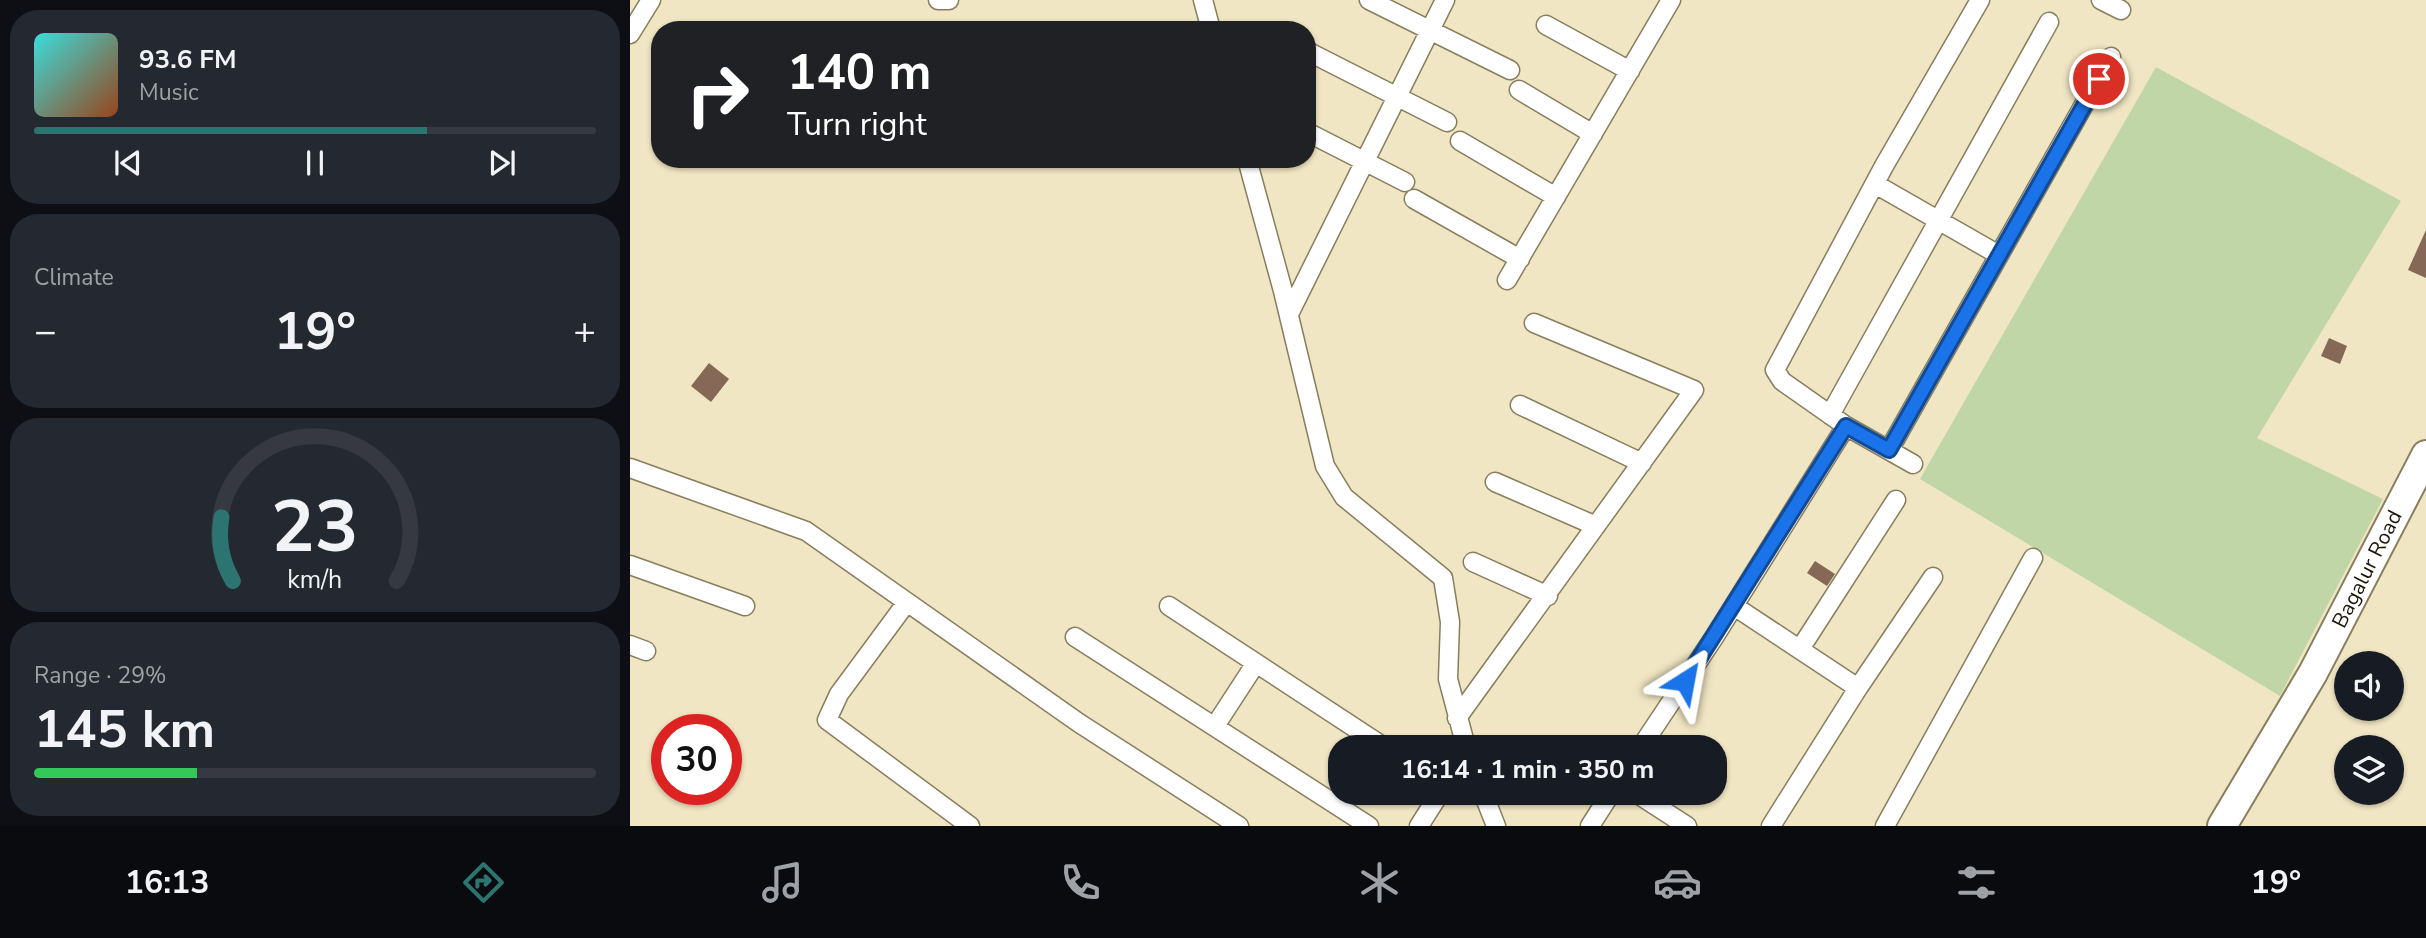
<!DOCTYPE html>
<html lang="en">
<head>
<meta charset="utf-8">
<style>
  body { margin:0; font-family:"Nunito Sans",sans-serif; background:#242831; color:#f1f3f6; height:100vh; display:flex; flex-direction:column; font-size:26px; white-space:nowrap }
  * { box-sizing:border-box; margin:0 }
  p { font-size:23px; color:#9ea1a6 }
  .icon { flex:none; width:38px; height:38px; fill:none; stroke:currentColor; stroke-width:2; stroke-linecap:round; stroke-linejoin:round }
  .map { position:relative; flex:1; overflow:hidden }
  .details { display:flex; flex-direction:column; gap:10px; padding:10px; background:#0d0f14; width:630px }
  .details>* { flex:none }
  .top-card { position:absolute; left:21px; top:21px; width:665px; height:147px; border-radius:28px; box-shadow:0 2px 5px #0004; background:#202124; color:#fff; overflow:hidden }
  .tools { position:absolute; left:1704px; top:651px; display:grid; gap:14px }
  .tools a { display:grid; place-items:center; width:70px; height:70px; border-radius:50%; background:#171b24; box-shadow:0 2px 5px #0004; font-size:35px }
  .speed { position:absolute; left:21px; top:714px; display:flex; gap:14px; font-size:35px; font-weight:700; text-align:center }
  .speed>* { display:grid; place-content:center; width:91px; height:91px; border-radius:50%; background:#171b24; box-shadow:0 2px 5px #0004; line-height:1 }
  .speed .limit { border:10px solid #d22; background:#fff; color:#111 }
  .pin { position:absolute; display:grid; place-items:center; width:60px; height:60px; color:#fff; margin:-30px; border:4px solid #fff; border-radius:50%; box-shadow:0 2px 7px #0007 }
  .me { position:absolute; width:77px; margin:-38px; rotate:34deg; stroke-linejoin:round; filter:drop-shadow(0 0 5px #0008) }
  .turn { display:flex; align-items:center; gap:24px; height:147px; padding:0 21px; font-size:32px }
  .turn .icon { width:91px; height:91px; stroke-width:2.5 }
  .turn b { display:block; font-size:49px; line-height:60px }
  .big { font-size:52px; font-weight:700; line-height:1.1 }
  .details .card { flex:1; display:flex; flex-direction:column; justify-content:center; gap:10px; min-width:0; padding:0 24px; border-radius:28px; background:#242831 }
  .details .dial { align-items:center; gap:0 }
  .dial svg { height:182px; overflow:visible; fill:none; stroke:#363941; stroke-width:7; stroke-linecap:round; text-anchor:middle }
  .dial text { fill:#f1f3f6; stroke:none }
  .song { display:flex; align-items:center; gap:21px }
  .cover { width:84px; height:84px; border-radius:10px; background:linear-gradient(135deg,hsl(180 70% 55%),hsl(20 70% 35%)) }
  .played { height:7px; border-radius:4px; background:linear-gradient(90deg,#2c746f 70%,#363941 70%) }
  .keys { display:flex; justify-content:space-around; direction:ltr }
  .heat { display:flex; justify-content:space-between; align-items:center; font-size:38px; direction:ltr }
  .charge { height:10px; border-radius:5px; background:linear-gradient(90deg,#34c759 29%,#363941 0) }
  .trip { position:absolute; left:698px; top:735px; width:399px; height:70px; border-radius:28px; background:#171b24; box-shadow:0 2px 5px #0004; font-weight:700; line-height:70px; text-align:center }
  .dock { display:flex; height:112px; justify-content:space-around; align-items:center; background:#090b0e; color:#9ea1a6 }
  .dock .icon { width:49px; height:49px }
  .dock .current { color:#2c746f }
  .dock b { font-size:32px; color:#f1f3f6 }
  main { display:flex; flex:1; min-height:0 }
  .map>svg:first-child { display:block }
</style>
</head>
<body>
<main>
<section class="details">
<div class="card">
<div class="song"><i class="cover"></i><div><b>93.6 FM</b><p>Music</p></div></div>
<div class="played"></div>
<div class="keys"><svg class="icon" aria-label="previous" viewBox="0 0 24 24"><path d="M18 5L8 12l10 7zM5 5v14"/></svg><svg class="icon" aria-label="pause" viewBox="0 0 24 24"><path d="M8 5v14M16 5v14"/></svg><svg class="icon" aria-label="next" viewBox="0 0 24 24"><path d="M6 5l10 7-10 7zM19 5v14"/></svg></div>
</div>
<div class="card"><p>Climate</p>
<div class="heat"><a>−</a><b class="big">19°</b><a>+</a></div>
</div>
<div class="card dial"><svg viewBox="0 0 100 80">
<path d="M14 69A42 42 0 1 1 86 69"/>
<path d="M14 69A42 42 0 0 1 9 41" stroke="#2c746f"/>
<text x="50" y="56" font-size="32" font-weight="700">23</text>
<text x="50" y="72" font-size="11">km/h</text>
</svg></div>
<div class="card"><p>Range · 29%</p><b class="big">145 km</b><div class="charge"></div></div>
</section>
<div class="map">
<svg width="1796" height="826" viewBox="0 0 1796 826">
  <rect width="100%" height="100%" fill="#f1e6c3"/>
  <path fill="#c0d6a7" d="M1526,67L1771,201L1627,438L1753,499L1650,696L1290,479Z"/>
  <path fill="#856855" d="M1796,230V278L1778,270Z
    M1699,338L1717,346L1710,364L1691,356Z
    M79,363L99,379L81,402L61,386Z
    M1185,561L1205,574L1197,586L1177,573Z"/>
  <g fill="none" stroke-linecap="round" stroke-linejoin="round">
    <g stroke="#887e5e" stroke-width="21">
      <path id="minor" d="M308,0H319
        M573,0L581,30
        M739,0L880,70
        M1471,0L1491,10
        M916,25L1000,71
        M0,34L21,0
        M677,51L817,122
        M889,90L963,134
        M677,132L775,182
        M830,141L926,197
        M617,159L653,291L695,466L714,497L813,578L820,622L818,679L836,747
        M1245,184L1369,255
        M784,199L890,259
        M877,280L1041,0
        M659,314L815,0
        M890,405L1012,463
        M1200,415L1419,22
        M1259,450L1481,57
        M1283,464L1216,426L1152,381L1145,370L1254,166L1350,0
        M0,468L176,531L449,723L609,826
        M865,482L966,526
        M843,562L918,596
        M0,565L115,606
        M277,602L209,694L197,720L340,826
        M539,606L754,747
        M1104,606L1228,688
        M445,637L739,826
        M0,645L16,651
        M1170,649L1266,500
        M827,718L1064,390L904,323
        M585,726L626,663
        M1011,747L1085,636L1216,426
        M853,793L866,826
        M1006,793L1057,826
        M789,826L810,793
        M960,826L981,793
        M1141,826L1228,688L1303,577
        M1255,826L1403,558"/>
    </g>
    <g stroke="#887e5e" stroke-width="32">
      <path id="primary" d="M1592,826L1683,673L1796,455"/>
    </g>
    <use href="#minor" stroke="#fff" stroke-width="18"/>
    <use href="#primary" stroke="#fff" stroke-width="28"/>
  </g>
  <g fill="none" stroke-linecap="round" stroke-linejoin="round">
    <g stroke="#114b97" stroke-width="18">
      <path id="route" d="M1055,681L1216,426L1259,450L1469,79"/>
    </g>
    <use href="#route" stroke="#1a73e8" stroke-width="12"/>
  </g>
  <g text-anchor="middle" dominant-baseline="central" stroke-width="5" stroke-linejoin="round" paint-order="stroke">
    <g font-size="21" fill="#1a1609" stroke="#fff">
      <text transform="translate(1737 569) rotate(-63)">Bagalur Road</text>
    </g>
  </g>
</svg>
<div class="tools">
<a><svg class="icon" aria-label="sound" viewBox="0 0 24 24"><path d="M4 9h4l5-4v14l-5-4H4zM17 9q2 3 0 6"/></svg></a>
<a><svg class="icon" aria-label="layers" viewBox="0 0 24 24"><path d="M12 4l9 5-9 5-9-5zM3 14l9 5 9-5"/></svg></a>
</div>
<div class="speed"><div class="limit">30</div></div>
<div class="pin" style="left:1469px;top:79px;background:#d93025"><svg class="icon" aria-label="arrive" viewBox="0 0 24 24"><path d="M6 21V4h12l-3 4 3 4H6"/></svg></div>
<svg class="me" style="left:1055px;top:681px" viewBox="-20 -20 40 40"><path d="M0-17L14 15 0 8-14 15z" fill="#1a73e8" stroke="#fff" stroke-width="4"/></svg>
<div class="trip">16:14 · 1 min · 350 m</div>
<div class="top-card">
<div class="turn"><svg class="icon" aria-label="right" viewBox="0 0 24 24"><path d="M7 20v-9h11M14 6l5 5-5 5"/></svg><div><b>140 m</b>Turn right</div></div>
</div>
</div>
</main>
<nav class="dock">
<b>16:13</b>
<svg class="icon current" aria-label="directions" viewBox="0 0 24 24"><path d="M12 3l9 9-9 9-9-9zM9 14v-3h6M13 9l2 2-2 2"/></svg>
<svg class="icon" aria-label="music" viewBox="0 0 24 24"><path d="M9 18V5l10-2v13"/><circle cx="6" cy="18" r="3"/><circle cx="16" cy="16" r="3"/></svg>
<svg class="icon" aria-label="phone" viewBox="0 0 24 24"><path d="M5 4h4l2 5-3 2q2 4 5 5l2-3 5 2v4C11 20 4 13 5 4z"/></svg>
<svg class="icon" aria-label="climate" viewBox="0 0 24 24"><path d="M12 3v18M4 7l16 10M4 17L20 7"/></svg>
<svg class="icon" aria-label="car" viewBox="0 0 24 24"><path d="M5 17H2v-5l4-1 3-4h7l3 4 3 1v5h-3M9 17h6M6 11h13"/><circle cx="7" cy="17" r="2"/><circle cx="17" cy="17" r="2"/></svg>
<svg class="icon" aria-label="filters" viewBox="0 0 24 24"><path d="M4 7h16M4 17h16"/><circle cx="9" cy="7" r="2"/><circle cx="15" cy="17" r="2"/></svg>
<b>19°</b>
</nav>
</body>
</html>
